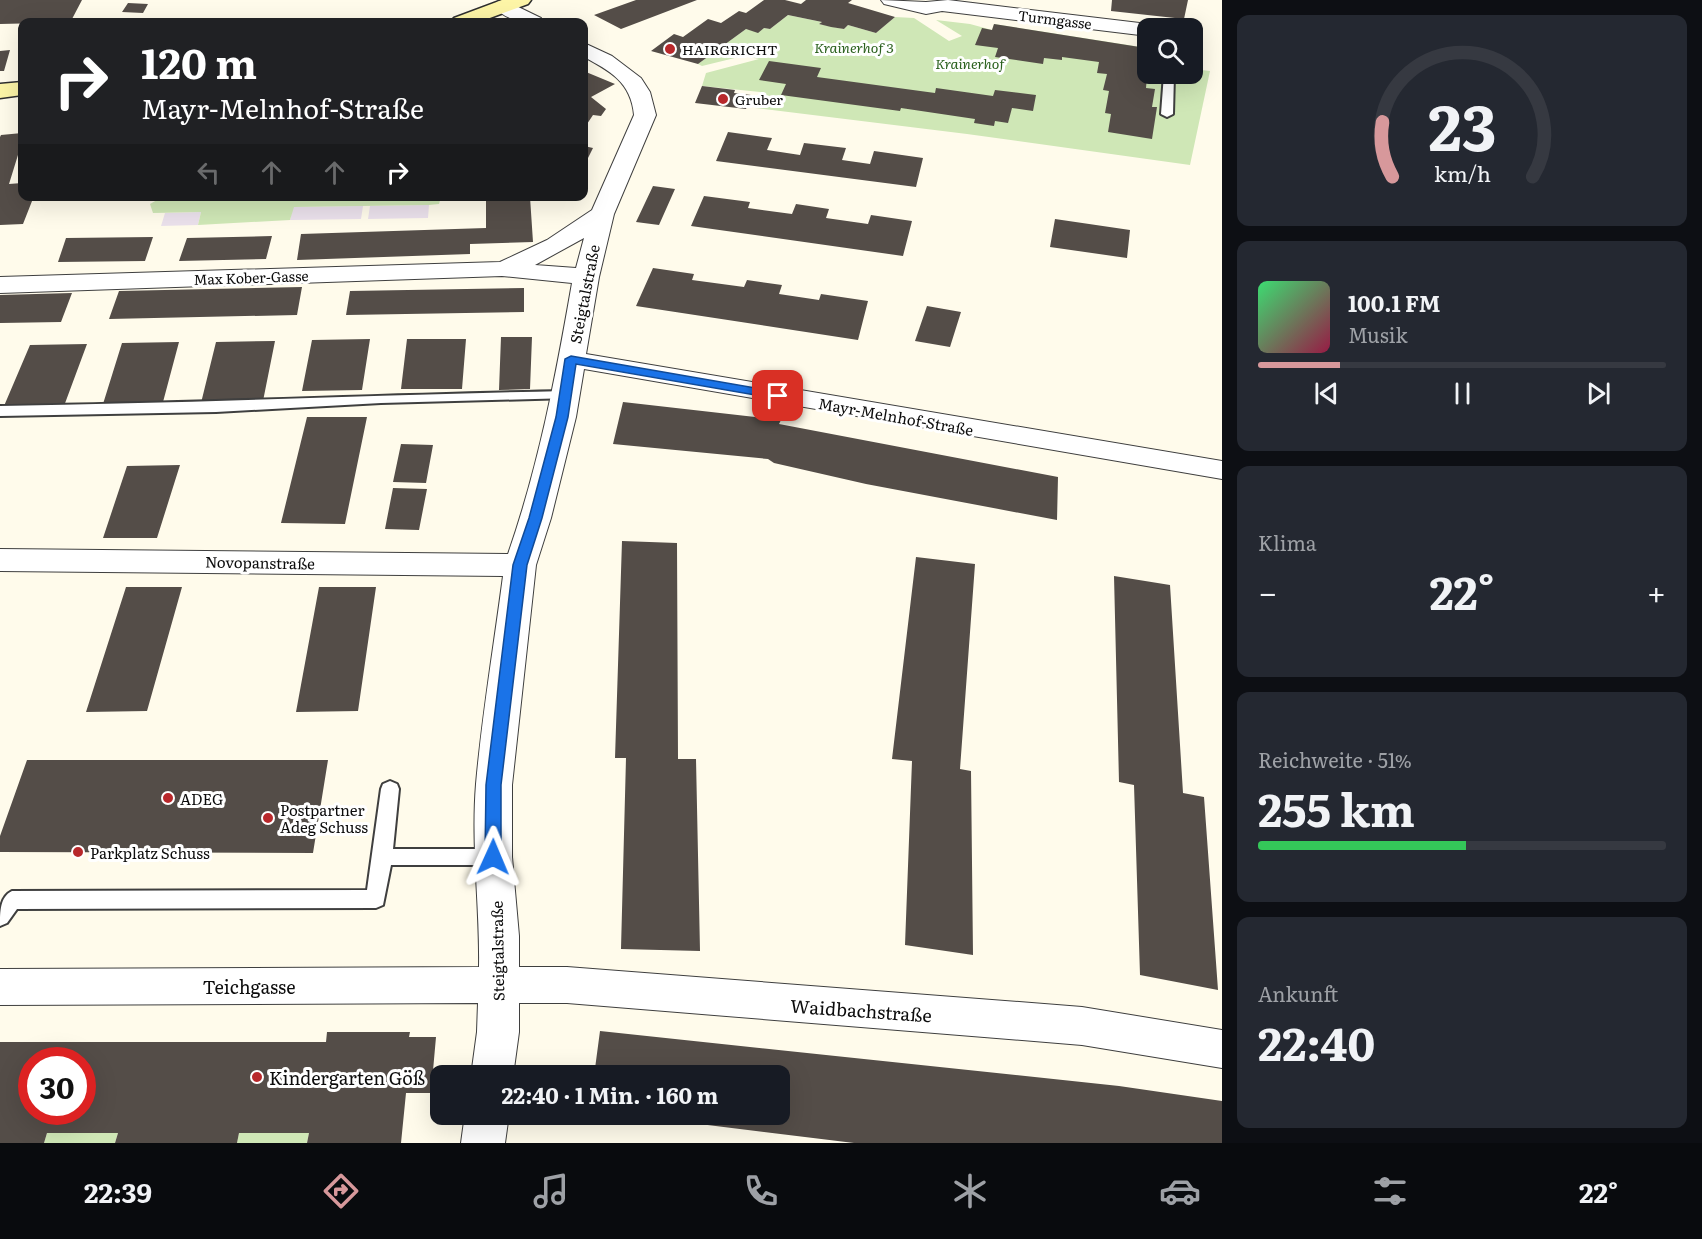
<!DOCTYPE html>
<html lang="de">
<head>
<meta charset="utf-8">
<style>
  body { margin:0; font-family:Literata,serif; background:#242831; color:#f1f3f6; height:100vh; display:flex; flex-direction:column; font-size:22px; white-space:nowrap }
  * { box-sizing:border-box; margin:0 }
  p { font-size:20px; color:#9ea1a6 }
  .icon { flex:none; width:33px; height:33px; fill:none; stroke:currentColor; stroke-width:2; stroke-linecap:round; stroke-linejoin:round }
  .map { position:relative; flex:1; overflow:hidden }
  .sheet { display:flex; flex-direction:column; gap:15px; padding:15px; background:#0d0f14; width:480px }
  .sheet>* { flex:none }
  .top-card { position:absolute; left:18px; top:18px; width:570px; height:183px; border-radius:12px; box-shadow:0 6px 24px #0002; background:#202124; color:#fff; overflow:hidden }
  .tools { position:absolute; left:1137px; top:18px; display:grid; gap:12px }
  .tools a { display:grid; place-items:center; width:66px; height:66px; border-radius:12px; background:#171b24; box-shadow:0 6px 24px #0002; font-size:30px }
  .speed { position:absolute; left:18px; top:1047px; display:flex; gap:12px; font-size:30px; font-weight:700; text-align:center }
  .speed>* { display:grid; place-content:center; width:78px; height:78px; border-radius:50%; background:#171b24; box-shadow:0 6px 24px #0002; line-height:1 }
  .speed .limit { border:9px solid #d22; background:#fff; color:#111 }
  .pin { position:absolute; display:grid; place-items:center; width:51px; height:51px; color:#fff; margin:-26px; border-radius:12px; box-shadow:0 3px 9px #0006 }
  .me { position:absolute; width:66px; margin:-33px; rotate:1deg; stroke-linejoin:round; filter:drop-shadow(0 0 4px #0008) }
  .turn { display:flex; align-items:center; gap:21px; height:126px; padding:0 24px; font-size:27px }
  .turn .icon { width:78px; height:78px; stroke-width:2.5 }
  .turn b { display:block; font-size:42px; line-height:51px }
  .lanes { display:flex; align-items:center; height:57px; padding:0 24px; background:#0003; justify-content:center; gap:30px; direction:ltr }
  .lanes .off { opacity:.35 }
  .big { font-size:45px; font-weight:700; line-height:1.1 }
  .sheet .widget { flex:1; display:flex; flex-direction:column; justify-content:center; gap:9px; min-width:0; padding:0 21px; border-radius:12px; background:#242831 }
  .sheet .dial { align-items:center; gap:0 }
  .dial svg { height:156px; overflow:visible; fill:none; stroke:#363941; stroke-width:7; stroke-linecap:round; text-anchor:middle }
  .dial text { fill:#f1f3f6; stroke:none }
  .song { display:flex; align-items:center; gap:18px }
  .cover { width:72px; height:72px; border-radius:9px; background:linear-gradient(135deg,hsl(140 70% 55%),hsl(340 70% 35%)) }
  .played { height:6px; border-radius:3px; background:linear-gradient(90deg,#d7989b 20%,#363941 20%) }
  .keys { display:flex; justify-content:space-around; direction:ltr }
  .heat { display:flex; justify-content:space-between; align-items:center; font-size:33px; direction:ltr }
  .charge { height:9px; border-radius:4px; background:linear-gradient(90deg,#34c759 51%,#363941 0) }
  .trip { position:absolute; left:430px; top:1065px; width:360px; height:60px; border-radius:12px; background:#171b24; box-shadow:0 6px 24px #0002; font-weight:700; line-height:60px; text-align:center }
  .menu { display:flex; height:96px; justify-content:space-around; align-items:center; background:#090b0e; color:#9ea1a6 }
  .menu .icon { width:42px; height:42px }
  .menu .selected { color:#d7989b }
  .menu b { font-size:27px; color:#f1f3f6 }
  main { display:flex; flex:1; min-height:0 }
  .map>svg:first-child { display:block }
</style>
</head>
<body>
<main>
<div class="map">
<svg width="1222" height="1143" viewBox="0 0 1222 1143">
  <rect width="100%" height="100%" fill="#fffbeb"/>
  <path fill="#eae0eb" d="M429,205L428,218L368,219L370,206Z
    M363,206L361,219L290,220L293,207Z
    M201,212L198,225L161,226L165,213Z"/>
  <path fill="#cfe7b6" d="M788,15L822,22L819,24L844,29L848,25L876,33L895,17L914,18L949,41L962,36L936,20L970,24L992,30L994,24L1147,48L1148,74H1192L1193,69L1210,71L1190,165L967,134L755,108L760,92L702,86L706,73L759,59L743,56L702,66L698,64L746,29L758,32L764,28L770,29Z
    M164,196H441V197L439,204L429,205L294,207L290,220L198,225L201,212L153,213L150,204Z
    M47,1133H118L115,1143H44Z
    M239,1133H309L307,1143H237Z"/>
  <path fill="#544d48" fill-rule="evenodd" d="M0,0H82L72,19H87L85,22L0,24Z
    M636,0H697L621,29L594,15Z
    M764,0H785L801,4L806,0H852L848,3L895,17L876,33L848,25L844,29L831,27L819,24L822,22L788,15L770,29L764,28L758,33L746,29L698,64L651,51L674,34L683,37L708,19L721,23L739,11L746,13Z
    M1112,0H1188L1184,19L1111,11Z
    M128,3L148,4L143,13L122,12Z
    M994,24L1146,48L1143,63L1148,64L1146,88L1155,89L1152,107H1157L1152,139L1108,132L1111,114L1105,113L1109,91L1103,90L1107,74L1097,73L1099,62L1062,57V60L1044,58L1043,64L995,57L998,48L975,45L982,28L992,30Z
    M10,50L4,71H0V51Z
    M769,61L821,68L817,77L935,93L936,88L993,96L995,90L1036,95L1033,111L1012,108L1008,123L995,121L994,126L974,123L975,119L901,108L900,111L781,95L786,84L759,80Z
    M586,72L615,84L591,97L606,109L601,116L593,115L587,124L584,123V73Z
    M702,86L735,90L734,93L751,95L746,109L695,103Z
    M728,132L772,138L767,150L800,155L804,143L846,148L842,160L870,164L874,151L923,158L916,187L716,161Z
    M22,133V142L9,184L22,183V196H34L23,224L0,225V137L1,135Z
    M584,146L593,148L584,166Z
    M653,186L675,189L659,225L636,222Z
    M704,196L750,202L748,208L792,214L796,204L829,209L826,218L868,224L871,215L912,221L903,256L691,226Z
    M530,197L533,242L470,244V254L297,260L301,234L486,228V198Z
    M1055,219L1130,230L1127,258L1050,247Z
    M272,236L266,259L179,261L187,238Z
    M153,237L145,261L58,262L66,238Z
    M653,268L694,274L692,280L744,287L747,280L782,285L779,294L819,300L821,294L868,301L858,340L636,306Z
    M302,287L297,315L109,319L119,291Z
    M524,288V312L346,315L350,291Z
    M72,293L61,322L0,323V295Z
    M927,306L961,312L950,347L915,341Z
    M501,337H532L530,389L499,390Z
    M370,339L362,390L302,391L312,340Z
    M407,339H466L462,389H401Z
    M275,341L263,401L201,403L216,342Z
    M179,342L163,402L103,404L122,343Z
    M87,344L64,406H4L30,345Z
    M623,402L781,420L779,424L1058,477L1057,520L866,484L774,463L768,459L613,444Z
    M307,417H367L345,524L281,523Z
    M401,444L433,445L426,483L393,482Z
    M180,465L157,538H103L127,466Z
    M393,488L427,489L419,530L385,529Z
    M622,541L677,543L678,759H696L700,951L621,949L626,758H615Z
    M916,557L975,564L960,769L971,771L973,955L905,945L912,761L892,759Z
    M1114,576L1170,585L1183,793L1204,797L1218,990L1140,975L1134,785L1119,782Z
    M126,587H182L147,711L86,712Z
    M319,587H376L358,711L296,712Z
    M27,760H328L313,853L0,852V836Z
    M600,1031L1119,1086L1222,1101V1143H854L635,1116L780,1114V1076H594Z
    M327,1032H410L409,1037H436L431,1093H406L401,1143H307L309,1133H239L237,1143H115L118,1133H47L44,1143H0V1042H326ZM32,1060H82V1112H32Z"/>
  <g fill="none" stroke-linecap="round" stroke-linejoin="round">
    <g stroke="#3f3f3f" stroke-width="4">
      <path id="service" d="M1164,74H1174L1173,114L1167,117L1161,114Z
        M566,391L573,395L571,398L381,403L216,412L0,416V406C189,403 377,395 566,391Z
        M390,781L397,784L399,789L393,849H493L500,851L503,857L500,863L493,865H391L383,905L376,908L17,909L7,923L0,926C0,911 0,897 12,891L367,890L381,789L383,784Z"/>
    </g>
    <g stroke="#3f3f3f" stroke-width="2">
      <path id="minor" d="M504,0L541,18L544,22C527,24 505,21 494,6L497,2Z
        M881,0L926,2L948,0L1148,24L1157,28H1148V36L942,11L926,14L884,4Z
        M584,43L612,56L641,78L650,92L656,115L614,214L599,277L586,354L1222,461V479L584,369L576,417L551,518L536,565L512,785V857L519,936V967H567L1082,1007L1222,1030V1068L1082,1045L567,1003H519V1032L513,1076H471L477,1032L478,1003L0,1005V969L479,967C480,906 471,846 476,784C482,715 494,645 503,576L0,571V549L508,554C539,465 556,375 572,283L502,276L0,293V277L500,262L547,240L592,210L634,115C631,82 610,71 584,57ZM584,238L576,268L535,265Z
        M465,1114H509L505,1143H461Z"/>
    </g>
    <g stroke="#2e2e2e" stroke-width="3">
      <path id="secondary" d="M502,0H531L528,4L479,22H451L454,18Z
        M22,82V95L0,98V84Z"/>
    </g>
    <use href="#service" fill="#fff" fill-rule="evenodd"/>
    <use href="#minor" fill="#fff" fill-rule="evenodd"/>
    <use href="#secondary" fill="#fdf5a7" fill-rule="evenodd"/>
  </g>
  <path fill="#1a73e8" stroke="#114b97" stroke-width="1.5" d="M571,356L778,392L784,396L778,399L576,364L568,417L542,518L527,565L501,785V857L499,861L493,863L487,861L485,857L486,785L513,565L529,518L556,417L565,359Z"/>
  <g fill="#b8282b" stroke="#fff" stroke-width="2">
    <circle cx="670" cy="49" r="6"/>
    <circle cx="723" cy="99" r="6"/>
    <circle cx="168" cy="798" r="6"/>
    <circle cx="268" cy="818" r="6"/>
    <circle cx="78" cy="852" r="6"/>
    <circle cx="257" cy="1077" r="6"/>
  </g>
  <g text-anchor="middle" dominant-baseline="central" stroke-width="6" stroke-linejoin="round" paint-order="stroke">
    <g font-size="14" fill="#0c0c0c" stroke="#fff">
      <text transform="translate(1055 19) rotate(7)">Turmgasse</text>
      <text transform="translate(251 277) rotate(-2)">Max Kober-Gasse</text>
    </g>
    <g font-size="14" font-style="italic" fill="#2b611e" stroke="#fff">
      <text x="854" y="47">Krainerhof 3</text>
      <text x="970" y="63">Krainerhof</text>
    </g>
    <g font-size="14" fill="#0c0c0c" stroke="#fff" text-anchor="start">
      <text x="682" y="49">HAIRGRICHT</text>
      <text x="735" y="99">Gruber</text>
    </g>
    <g font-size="15" fill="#0c0c0c" stroke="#fff">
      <text transform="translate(584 294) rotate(-79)">Steigtalstraße</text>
      <text transform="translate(896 416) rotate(10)">Mayr-Melnhof-Straße</text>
      <text transform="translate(260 562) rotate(1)">Novopanstraße</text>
      <text transform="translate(497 951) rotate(-91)">Steigtalstraße</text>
    </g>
    <g font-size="15" fill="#0c0c0c" stroke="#fff" text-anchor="start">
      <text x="180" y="798">ADEG</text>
      <text x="280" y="809">Postpartner<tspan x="280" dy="17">Adeg Schuss</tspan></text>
      <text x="90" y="852">Parkplatz Schuss</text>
    </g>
    <g font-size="18" fill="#0c0c0c" stroke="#fff">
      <text x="249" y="986">Teichgasse</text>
      <text transform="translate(861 1010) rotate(4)">Waidbachstraße</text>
    </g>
    <g font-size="18" fill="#0c0c0c" stroke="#fff" text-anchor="start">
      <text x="269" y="1077">Kindergarten Göß</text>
    </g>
  </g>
</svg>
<div class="tools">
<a><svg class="icon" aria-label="search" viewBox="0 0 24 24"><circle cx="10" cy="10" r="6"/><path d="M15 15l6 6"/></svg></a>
</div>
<div class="speed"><div class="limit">30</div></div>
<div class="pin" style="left:778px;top:396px;background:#d93025"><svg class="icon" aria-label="arrive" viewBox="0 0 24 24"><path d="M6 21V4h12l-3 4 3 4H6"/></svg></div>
<svg class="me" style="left:493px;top:857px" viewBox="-20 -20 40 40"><path d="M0-17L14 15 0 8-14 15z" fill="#1a73e8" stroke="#fff" stroke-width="4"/></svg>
<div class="trip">22:40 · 1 Min. · 160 m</div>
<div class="top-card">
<div class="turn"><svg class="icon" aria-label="right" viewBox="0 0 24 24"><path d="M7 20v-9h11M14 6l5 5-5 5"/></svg><div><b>120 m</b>Mayr-Melnhof-Straße</div></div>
<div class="lanes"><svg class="icon off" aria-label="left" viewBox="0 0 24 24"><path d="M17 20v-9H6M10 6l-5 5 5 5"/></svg><svg class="icon off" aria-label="ahead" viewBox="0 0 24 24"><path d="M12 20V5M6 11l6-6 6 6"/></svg><svg class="icon off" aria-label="ahead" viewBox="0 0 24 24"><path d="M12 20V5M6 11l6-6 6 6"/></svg><svg class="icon" aria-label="right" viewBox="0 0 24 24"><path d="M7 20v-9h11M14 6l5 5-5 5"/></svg></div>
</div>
</div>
<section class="sheet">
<div class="widget dial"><svg viewBox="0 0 100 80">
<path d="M14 69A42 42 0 1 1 86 69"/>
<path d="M14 69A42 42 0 0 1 9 41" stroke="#d7989b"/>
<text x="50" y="56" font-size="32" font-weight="700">23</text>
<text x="50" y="72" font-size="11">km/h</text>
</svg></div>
<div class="widget">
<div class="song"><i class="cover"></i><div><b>100.1 FM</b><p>Musik</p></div></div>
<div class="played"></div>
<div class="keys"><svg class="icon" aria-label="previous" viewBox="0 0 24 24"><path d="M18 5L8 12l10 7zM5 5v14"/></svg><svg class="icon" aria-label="pause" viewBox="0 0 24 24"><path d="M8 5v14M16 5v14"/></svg><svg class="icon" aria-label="next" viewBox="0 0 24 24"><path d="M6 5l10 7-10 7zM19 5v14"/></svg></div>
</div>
<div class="widget"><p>Klima</p>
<div class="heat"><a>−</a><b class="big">22°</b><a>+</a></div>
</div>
<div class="widget"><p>Reichweite · 51%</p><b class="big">255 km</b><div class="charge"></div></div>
<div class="widget"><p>Ankunft</p><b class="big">22:40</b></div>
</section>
</main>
<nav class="menu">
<b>22:39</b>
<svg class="icon selected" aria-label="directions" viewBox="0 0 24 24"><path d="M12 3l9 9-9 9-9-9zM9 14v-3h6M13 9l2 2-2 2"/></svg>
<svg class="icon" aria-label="music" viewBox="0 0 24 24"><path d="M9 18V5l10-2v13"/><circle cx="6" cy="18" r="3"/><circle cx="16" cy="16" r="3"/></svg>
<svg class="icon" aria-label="phone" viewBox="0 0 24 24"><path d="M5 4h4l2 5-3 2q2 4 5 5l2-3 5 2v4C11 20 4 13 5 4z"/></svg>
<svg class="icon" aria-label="climate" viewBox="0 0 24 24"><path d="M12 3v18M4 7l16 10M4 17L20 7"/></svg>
<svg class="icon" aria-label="car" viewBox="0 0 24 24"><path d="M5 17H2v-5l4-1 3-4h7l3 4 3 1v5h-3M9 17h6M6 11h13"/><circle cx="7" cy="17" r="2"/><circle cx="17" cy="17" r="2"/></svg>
<svg class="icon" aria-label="filters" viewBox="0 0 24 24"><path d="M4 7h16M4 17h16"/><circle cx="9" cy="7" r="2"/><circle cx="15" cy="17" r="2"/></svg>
<b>22°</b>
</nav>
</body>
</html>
